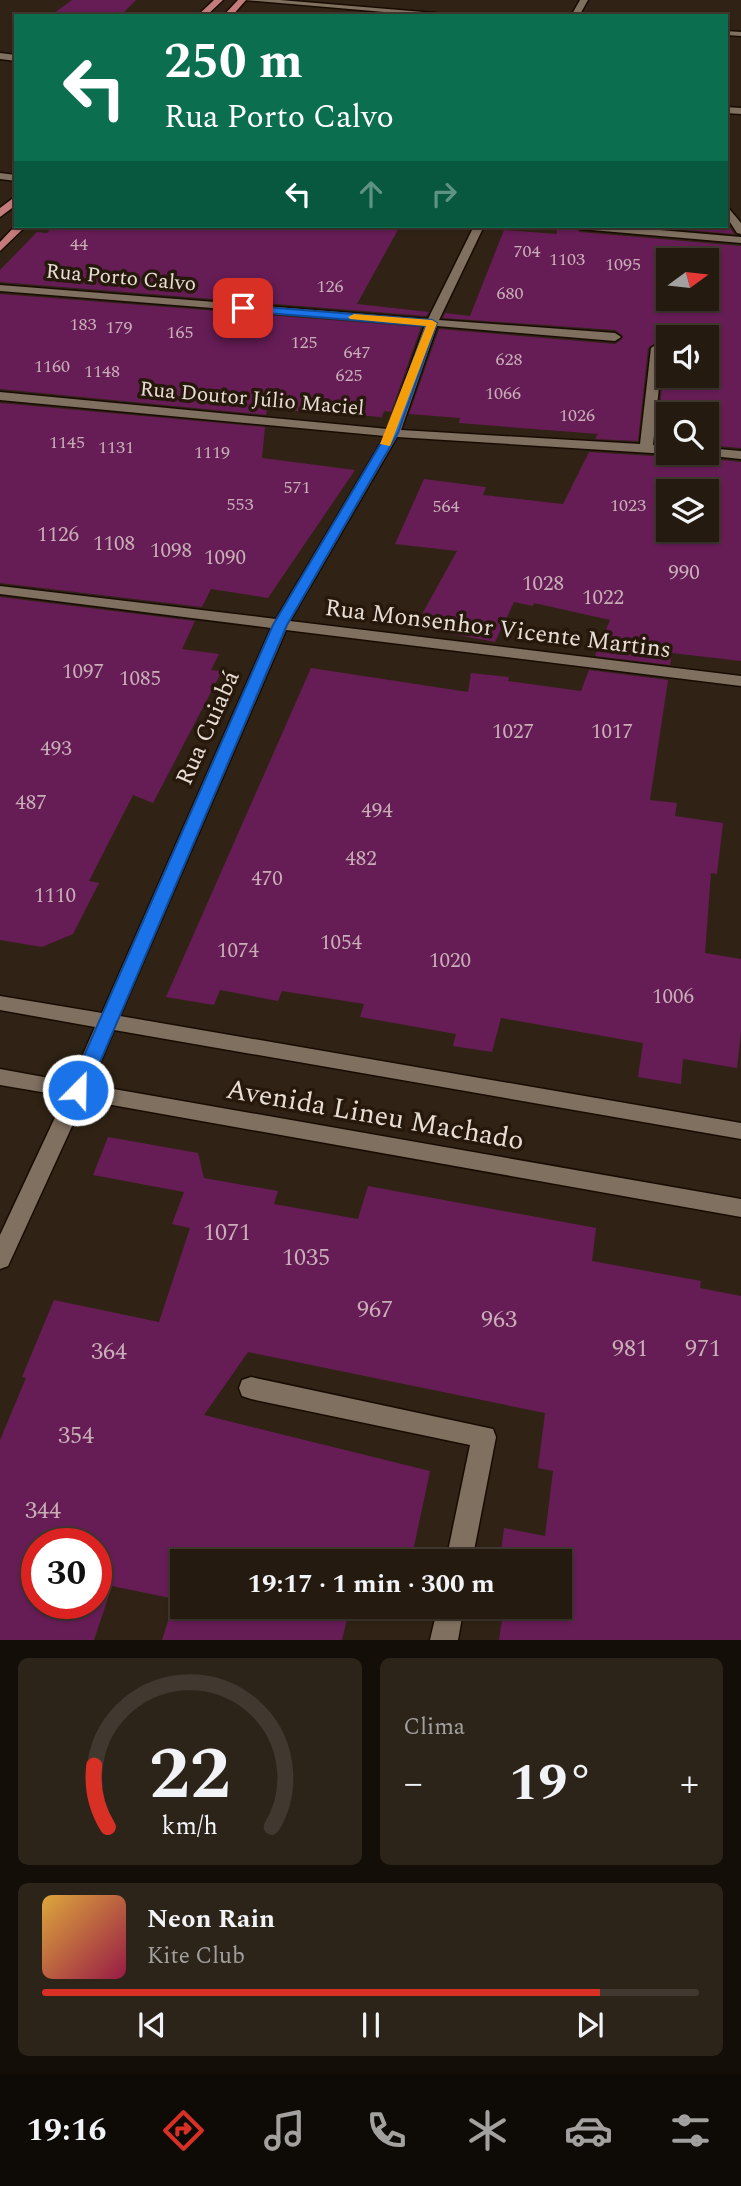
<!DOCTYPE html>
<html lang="pt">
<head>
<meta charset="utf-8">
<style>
  body { margin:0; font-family:Spectral,serif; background:#2c2319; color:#f1f3f6; height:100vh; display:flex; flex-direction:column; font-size:26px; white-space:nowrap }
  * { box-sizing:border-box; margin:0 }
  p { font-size:23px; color:#a3a19f }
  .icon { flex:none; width:38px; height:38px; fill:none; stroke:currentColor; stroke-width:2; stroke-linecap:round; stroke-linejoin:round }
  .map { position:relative; height:1640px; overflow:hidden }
  .side { display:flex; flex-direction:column; gap:18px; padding:18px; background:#140e09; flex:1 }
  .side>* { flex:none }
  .banner { position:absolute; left:14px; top:14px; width:714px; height:214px; border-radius:0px; box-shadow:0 2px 5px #0004,0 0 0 2px #413830; background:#0b6e4f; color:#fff; overflow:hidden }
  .needle { width:46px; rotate:75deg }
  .buttons { position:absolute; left:656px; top:248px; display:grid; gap:14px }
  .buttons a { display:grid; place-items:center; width:63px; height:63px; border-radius:0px; background:#241a10; box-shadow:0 2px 5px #0004,0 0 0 2px #413830; font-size:35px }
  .speed { position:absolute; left:21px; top:1528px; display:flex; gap:14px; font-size:35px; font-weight:700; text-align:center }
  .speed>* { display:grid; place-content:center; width:91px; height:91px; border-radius:50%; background:#241a10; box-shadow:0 2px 5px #0004,0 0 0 2px #413830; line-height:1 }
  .speed .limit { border:10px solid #d22; background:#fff; color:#111 }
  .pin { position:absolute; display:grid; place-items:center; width:60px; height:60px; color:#fff; margin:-30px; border-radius:14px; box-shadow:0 4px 10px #0006 }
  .me { position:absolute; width:77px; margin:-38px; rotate:23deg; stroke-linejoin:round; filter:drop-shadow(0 0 5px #0008) }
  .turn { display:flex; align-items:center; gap:24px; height:147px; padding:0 35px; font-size:32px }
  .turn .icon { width:91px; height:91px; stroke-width:2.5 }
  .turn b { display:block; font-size:49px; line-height:60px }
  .lanes { display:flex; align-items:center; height:66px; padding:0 35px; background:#0003; justify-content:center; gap:35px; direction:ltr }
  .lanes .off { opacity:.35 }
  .big { font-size:52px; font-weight:700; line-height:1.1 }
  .side .card { flex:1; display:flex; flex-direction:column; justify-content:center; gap:10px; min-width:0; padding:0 24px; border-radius:10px; background:#2c2319 }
  .side .dial { align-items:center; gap:0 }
  .dial svg { height:182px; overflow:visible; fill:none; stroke:#413830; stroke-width:7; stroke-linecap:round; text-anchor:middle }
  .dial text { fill:#f1f3f6; stroke:none }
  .song { display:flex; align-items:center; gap:21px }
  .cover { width:84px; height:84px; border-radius:10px; background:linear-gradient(135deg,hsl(40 70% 55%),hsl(340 70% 35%)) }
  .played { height:7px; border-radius:4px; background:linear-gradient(90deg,#d93025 85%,#413830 85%) }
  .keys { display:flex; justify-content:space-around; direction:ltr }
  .heat { display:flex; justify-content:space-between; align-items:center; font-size:38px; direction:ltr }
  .side .tiles { flex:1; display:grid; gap:18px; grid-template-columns:1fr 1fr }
  .card:last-child { grid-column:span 2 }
  .trip { position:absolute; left:170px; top:1549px; width:402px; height:70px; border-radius:0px; background:#241a10; box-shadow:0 2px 5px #0004,0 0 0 2px #413830; font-weight:700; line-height:70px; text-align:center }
  .tabs { display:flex; height:112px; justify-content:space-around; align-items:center; background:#0e0a06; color:#a3a19f }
  .tabs .icon { width:49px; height:49px }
  .tabs .on { color:#d93025 }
  .tabs b { font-size:32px; color:#f1f3f6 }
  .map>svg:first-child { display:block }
</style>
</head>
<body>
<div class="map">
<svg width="741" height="1640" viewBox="0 0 741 1640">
  <rect width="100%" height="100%" fill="#302315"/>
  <path fill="#661d56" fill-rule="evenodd" d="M72,0H136L120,16H50Z
    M53,226H400L357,304L429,312L426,316L0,282V270L37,232L47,233Z
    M557,226H573L580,232L741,246V448L707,445V415H668V444L656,443L666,348L658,342L648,348L638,441L595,439L598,434L459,423L460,418L409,414L439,329L615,344L622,339V335L615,330L443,318L445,313L470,316L504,230L557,234ZM668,261H707V299H668ZM668,338H707V376H668Z
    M641,226H729L734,234Z
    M0,294L421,327L391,412L384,411L382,417L267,409L266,415L0,389Z
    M0,403L265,427L262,458L355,470L268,598L211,589L202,607L0,583Z
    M589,452L668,457L673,453H700L702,458L741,462V661L672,653L670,665L595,656L610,620L534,603L533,606L514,602L495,642L415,627L457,551L395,544L424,479L486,487L483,495L563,504ZM668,492H707V530H668Z
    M0,597L195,621L182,649L219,654L211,670L222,671L153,803L133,795L89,881L99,883L73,934L42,947L0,940Z
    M311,668L468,692L471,673L509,677L508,681L581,691L589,670L668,680L650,800L677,803L675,816L723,823L717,874L711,873L705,953L741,959V1032L737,1068L683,1059L681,1084L638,1077L643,1043L501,1018L492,1052L453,1046L456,1034L360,1017L364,1004L282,991L278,1001L220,990L214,1005L166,997Z
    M108,1137L198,1153L204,1178L278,1191L274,1204L358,1219L368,1186L596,1228L592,1261L701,1281L700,1288L741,1296V1640H499L504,1606H560V1561L500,1560L504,1528L545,1536L553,1471L538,1468L545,1413L248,1352L204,1415L430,1471L411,1561H182V1606H350L342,1640H162L175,1599L112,1586L94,1640H0V1440L26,1378L22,1377L54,1300L159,1322L190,1228L172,1224L184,1192L93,1175ZM37,1544H96V1603H37Z"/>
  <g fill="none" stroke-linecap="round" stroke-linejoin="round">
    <g stroke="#180c02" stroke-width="3">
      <path id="minor" d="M244,0H280L471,16H431Z
        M580,0H588L579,16H571Z
        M726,31L741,32V36L726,35Z
        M0,53L16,55V61L0,59Z
        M726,107L741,108V114L726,113Z
        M0,173L16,175V181L0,179Z
        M726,205L741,223V234L737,233L726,216Z
        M474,226H484L439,320L615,333L621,337L615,341L437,326L401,430L640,444L651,348L657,344L663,348L653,445L668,446V453H671L668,454L397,437L290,621L741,676V686L286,630L120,1016L741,1123V1139L114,1030L91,1085L741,1199V1217L84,1100L8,1266L0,1269V1235L65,1096L0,1085V1069L71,1082L95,1027L0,1010V996L102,1013L271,628L0,594V586L276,619L385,436L0,400V392L388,429L425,325L0,291V285L428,319Z
        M575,226H613L741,237V243L580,229Z
        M707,448L741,451V459L702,455L707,453Z
        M251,1377L493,1429L496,1437L472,1561H446L470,1445L251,1399L242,1396L239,1388L242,1380Z
        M438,1606H464L458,1640H430Z"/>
    </g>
    <g stroke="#180c02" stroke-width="3">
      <path id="major" d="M214,0H223L206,16H197Z
        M238,0H246L232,16H223Z
        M16,196V205L0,217V208Z
        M16,225L26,226L0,251V242Z"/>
    </g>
    <use href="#minor" fill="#807060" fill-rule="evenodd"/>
    <use href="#major" fill="#c47b7c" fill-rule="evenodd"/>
  </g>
  <path fill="#1a73e8" stroke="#114b97" stroke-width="2" d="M239,305L432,320L437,323L398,433L287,625L88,1090L85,1096L78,1098L72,1096L69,1090L273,625L387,433L426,326L243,311L238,308Z"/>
  <path fill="#f59e0b" d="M354,314L432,320L437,323L390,446L380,444L426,326L350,319L348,317Z"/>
  <g text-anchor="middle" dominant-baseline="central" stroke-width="7" stroke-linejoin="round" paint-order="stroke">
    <g font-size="18" fill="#c8aeb6">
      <text x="79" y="244">44</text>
      <text x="527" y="251">704</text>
      <text x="567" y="259">1103</text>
      <text x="623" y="264">1095</text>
      <text x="330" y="286">126</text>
      <text x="510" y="293">680</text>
      <text x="83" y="324">183</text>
      <text x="119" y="327">179</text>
      <text x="180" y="332">165</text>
      <text x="304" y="342">125</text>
      <text x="357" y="352">647</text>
      <text x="509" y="359">628</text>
      <text x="52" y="366">1160</text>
      <text x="102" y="371">1148</text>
      <text x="349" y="375">625</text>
      <text x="503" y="393">1066</text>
      <text x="577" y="415">1026</text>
      <text x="67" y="442">1145</text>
      <text x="116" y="447">1131</text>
      <text x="212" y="452">1119</text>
      <text x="297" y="487">571</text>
      <text x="240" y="504">553</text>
      <text x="628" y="505">1023</text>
      <text x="446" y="506">564</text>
    </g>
    <g font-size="21" fill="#e8ded6" stroke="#26190c">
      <text transform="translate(121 278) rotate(5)">Rua Porto Calvo</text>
      <text transform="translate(252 399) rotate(5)">Rua Doutor Júlio Maciel</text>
    </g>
    <g font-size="21" fill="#c8aeb6">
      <text x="58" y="535">1126</text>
      <text x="114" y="544">1108</text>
      <text x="171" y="551">1098</text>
      <text x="225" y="558">1090</text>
      <text x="684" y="573">990</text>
      <text x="543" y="584">1028</text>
      <text x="603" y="598">1022</text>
      <text x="83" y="672">1097</text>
      <text x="140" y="679">1085</text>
      <text x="513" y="732">1027</text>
      <text x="612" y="732">1017</text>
      <text x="56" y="749">493</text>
      <text x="31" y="803">487</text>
      <text x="377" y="811">494</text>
      <text x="361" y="859">482</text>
      <text x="267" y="879">470</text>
      <text x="55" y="896">1110</text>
      <text x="341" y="943">1054</text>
      <text x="238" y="951">1074</text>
      <text x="450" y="961">1020</text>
      <text x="673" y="997">1006</text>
    </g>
    <g font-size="24" fill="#e8ded6" stroke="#26190c">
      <text transform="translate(498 629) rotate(7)">Rua Monsenhor Vicente Martins</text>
      <text transform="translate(208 728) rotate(-66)">Rua Cuiabá</text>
    </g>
    <g font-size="24" fill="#c8aeb6">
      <text x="227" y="1233">1071</text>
      <text x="306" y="1258">1035</text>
      <text x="375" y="1310">967</text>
      <text x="499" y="1320">963</text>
      <text x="630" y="1349">981</text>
      <text x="703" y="1349">971</text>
      <text x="109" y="1352">364</text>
      <text x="76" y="1436">354</text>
      <text x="43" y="1511">344</text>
    </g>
    <g font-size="28" fill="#e8ded6" stroke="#26190c">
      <text transform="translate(375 1115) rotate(10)">Avenida Lineu Machado</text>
    </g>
  </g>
</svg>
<div class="buttons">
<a><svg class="needle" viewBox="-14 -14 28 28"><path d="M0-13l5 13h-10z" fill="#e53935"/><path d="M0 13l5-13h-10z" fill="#a3a19f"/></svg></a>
<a><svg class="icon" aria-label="sound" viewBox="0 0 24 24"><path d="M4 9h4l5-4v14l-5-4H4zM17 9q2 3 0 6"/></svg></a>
<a><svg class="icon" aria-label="search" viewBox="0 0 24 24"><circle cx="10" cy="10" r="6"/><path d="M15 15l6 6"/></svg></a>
<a><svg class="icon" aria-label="layers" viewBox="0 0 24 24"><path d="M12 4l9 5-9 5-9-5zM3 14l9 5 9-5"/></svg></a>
</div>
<div class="speed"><div class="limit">30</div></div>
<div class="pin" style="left:243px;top:308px;background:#d93025"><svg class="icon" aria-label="arrive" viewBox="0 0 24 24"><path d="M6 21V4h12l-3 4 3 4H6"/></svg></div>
<svg class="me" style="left:78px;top:1090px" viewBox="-20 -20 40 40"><circle r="17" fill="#1a73e8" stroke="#fff" stroke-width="3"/><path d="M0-11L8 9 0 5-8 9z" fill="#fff"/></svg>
<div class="trip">19:17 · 1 min · 300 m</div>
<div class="banner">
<div class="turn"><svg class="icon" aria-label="left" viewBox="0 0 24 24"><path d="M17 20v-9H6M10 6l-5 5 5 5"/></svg><div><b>250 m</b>Rua Porto Calvo</div></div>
<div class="lanes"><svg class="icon" aria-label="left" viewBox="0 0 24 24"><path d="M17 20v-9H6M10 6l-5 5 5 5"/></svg><svg class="icon off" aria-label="ahead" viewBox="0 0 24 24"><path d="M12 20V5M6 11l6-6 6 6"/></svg><svg class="icon off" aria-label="right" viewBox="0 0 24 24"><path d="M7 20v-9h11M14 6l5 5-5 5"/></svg></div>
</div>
</div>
<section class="side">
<div class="tiles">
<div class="card dial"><svg viewBox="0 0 100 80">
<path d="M14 69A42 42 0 1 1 86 69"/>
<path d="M14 69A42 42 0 0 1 8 42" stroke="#d93025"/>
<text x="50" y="56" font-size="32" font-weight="700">22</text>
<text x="50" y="72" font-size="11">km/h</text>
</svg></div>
<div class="card"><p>Clima</p>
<div class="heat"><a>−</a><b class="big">19°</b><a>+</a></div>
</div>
<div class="card">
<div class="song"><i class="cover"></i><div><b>Neon Rain</b><p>Kite Club</p></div></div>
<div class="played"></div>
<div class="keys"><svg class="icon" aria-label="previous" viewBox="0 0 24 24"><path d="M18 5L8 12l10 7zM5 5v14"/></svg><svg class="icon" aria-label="pause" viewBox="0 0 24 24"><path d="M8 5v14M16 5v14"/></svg><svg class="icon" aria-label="next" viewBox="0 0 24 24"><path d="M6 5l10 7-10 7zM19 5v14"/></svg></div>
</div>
</div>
</section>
<nav class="tabs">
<b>19:16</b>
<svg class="icon on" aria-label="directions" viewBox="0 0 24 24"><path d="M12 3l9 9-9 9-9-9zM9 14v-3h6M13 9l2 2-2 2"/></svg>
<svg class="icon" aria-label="music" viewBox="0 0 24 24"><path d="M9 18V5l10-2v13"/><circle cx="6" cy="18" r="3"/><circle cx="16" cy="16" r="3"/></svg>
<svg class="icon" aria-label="phone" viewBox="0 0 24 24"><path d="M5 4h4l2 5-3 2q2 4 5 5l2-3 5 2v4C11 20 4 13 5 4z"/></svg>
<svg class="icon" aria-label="climate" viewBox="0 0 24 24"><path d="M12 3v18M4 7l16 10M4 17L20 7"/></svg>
<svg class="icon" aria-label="car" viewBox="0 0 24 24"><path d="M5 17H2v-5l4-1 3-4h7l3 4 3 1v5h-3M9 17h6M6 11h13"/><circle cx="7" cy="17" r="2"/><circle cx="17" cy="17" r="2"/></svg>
<svg class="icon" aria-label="filters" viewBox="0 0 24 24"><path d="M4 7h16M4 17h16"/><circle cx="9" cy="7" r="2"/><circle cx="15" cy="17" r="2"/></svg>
</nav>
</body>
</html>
